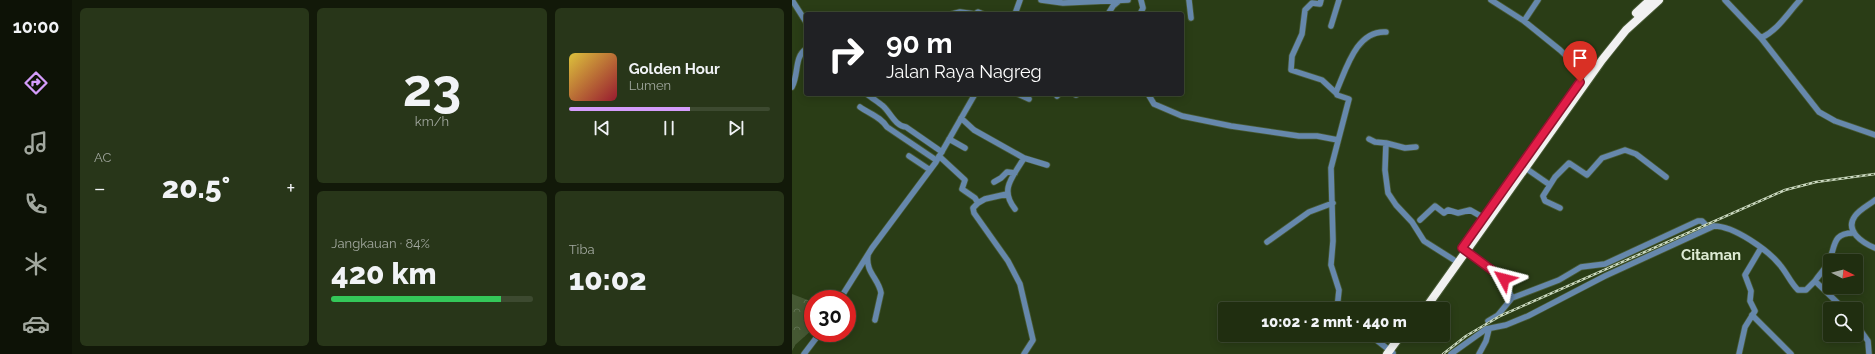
<!DOCTYPE html>
<html lang="id">
<head>
<meta charset="utf-8">
<style>
  body { margin:0; font-family:Raleway,sans-serif; background:#283619; color:#f1f3f6; height:100vh; display:flex; flex-direction:column; font-size:15px; white-space:nowrap }
  * { box-sizing:border-box; margin:0 }
  p { font-size:13px; color:#a2a89f }
  .icon { flex:none; width:22px; height:22px; fill:none; stroke:currentColor; stroke-width:2; stroke-linecap:round; stroke-linejoin:round }
  .map { position:relative; flex:1; overflow:hidden }
  .details { display:flex; flex-direction:column; gap:8px; padding:8px; background:#121909; width:720px }
  .details>* { flex:none }
  .hud { position:absolute; left:12px; top:12px; width:380px; height:84px; border-radius:4px; box-shadow:0 2px 10px #0003,0 0 0 1px #3d4a30; background:#202124; color:#fff; overflow:hidden }
  .needle { width:26px; rotate:96deg }
  .buttons { position:absolute; left:1031px; top:254px; display:grid; gap:8px }
  .buttons a { display:grid; place-items:center; width:40px; height:40px; border-radius:4px; background:#202e10; box-shadow:0 2px 10px #0003,0 0 0 1px #3d4a30; font-size:20px }
  .speed { position:absolute; left:12px; top:290px; display:flex; gap:8px; font-size:20px; font-weight:700; text-align:center }
  .speed>* { display:grid; place-content:center; width:52px; height:52px; border-radius:50%; background:#202e10; box-shadow:0 2px 10px #0003,0 0 0 1px #3d4a30; line-height:1 }
  .speed .limit { border:6px solid #d22; background:#fff; color:#111 }
  .pin { position:absolute; display:grid; place-items:center; width:34px; height:34px; color:#fff; margin:-41px -17px; border-radius:50% 50% 50% 0; rotate:-45deg; box-shadow:0 0 4px #0007 }
  .pin .icon { rotate:45deg }
  .me { position:absolute; width:44px; margin:-22px; rotate:308deg; stroke-linejoin:round; filter:drop-shadow(0 0 3px #0008) }
  .turn { display:flex; align-items:center; gap:14px; height:84px; padding:0 16px; font-size:18px }
  .turn .icon { width:52px; height:52px; stroke-width:2.5 }
  .turn b { display:block; font-size:28px; line-height:34px }
  .big { font-size:30px; font-weight:800; line-height:1.1 }
  .details .tile { flex:1; display:flex; flex-direction:column; justify-content:center; gap:6px; min-width:0; padding:0 14px; border-radius:6px; background:#283619 }
  .details .dial { align-items:center; gap:0 }
  .dial b { font-size:52px; line-height:1 }
  .song { display:flex; align-items:center; gap:12px }
  .cover { width:48px; height:48px; border-radius:6px; background:linear-gradient(135deg,hsl(50 70% 55%),hsl(350 70% 35%)) }
  .played { height:4px; border-radius:2px; background:linear-gradient(90deg,#d49cfb 60%,#3d4a30 60%) }
  .keys { display:flex; justify-content:space-around; direction:ltr }
  .heat { display:flex; justify-content:space-between; align-items:center; font-size:22px; direction:ltr }
  .charge { height:6px; border-radius:3px; background:linear-gradient(90deg,#34c759 84%,#3d4a30 0) }
  .details .tiles { flex:1; display:grid; gap:8px; grid-template-columns:repeat(3,1fr) }
  .tile:first-child { grid-row:span 2 }
  .trip { position:absolute; left:426px; top:302px; width:232px; height:40px; border-radius:4px; background:#202e10; box-shadow:0 2px 10px #0003,0 0 0 1px #3d4a30; font-weight:800; line-height:40px; text-align:center }
  main { display:flex; flex:1; min-height:0 }
  .dock { display:flex; flex-direction:column; width:72px; justify-content:space-around; align-items:center; background:#0d1206; color:#a2a89f }
  .dock .icon { width:28px; height:28px }
  .dock .on { color:#d49cfb }
  .dock b { font-size:18px; color:#f1f3f6 }
  .map>svg:first-child { display:block }
</style>
</head>
<body>
<main>
<nav class="dock">
<b>10:00</b>
<svg class="icon on" aria-label="directions" viewBox="0 0 24 24"><path d="M12 3l9 9-9 9-9-9zM9 14v-3h6M13 9l2 2-2 2"/></svg>
<svg class="icon" aria-label="music" viewBox="0 0 24 24"><path d="M9 18V5l10-2v13"/><circle cx="6" cy="18" r="3"/><circle cx="16" cy="16" r="3"/></svg>
<svg class="icon" aria-label="phone" viewBox="0 0 24 24"><path d="M5 4h4l2 5-3 2q2 4 5 5l2-3 5 2v4C11 20 4 13 5 4z"/></svg>
<svg class="icon" aria-label="climate" viewBox="0 0 24 24"><path d="M12 3v18M4 7l16 10M4 17L20 7"/></svg>
<svg class="icon" aria-label="car" viewBox="0 0 24 24"><path d="M5 17H2v-5l4-1 3-4h7l3 4 3 1v5h-3M9 17h6M6 11h13"/><circle cx="7" cy="17" r="2"/><circle cx="17" cy="17" r="2"/></svg>
</nav>
<section class="details">
<div class="tiles">
<div class="tile"><p>AC</p>
<div class="heat"><a>−</a><b class="big">20.5°</b><a>+</a></div>
</div>
<div class="tile dial"><b>23</b><p>km/h</p></div>
<div class="tile">
<div class="song"><i class="cover"></i><div><b>Golden Hour</b><p>Lumen</p></div></div>
<div class="played"></div>
<div class="keys"><svg class="icon" aria-label="previous" viewBox="0 0 24 24"><path d="M18 5L8 12l10 7zM5 5v14"/></svg><svg class="icon" aria-label="pause" viewBox="0 0 24 24"><path d="M8 5v14M16 5v14"/></svg><svg class="icon" aria-label="next" viewBox="0 0 24 24"><path d="M6 5l10 7-10 7zM19 5v14"/></svg></div>
</div>
<div class="tile"><p>Jangkauan · 84%</p><b class="big">420 km</b><div class="charge"></div></div>
<div class="tile"><p>Tiba</p><b class="big">10:02</b></div>
</div>
</section>
<div class="map">
<svg width="1083" height="354" viewBox="0 0 1083 354">
  <defs>
    <pattern id="forest-crowns" width="20" height="18" patternUnits="userSpaceOnUse"><rect width="20" height="18" fill="#455833"/><path d="M2 6a3 3 0 1 1 6 0M12 15a3 3 0 1 1 6 0" fill="none" stroke="#5f7050"/></pattern>
  </defs>
  <rect width="100%" height="100%" fill="#2a3d16"/>
  <path fill="url(#forest-crowns)" d="M0,294L21,302V329L3,345L0,351Z"/>
  <g fill="none" stroke-linecap="round" stroke-linejoin="round">
    <g stroke="#475934" stroke-width="7">
      <path id="minor" d="M0,0L14,22
        M249,0L271,3L336,0
        M397,0L399,18
        M529,0L528,4L520,3L513,10L510,34L500,56L499,70L530,80L544,93
        M699,0L732,21L768,50L797,78
        M933,0L969,38L1027,112L1043,121L1083,135
        M160,14L168,12L183,14
        M183,14L186,12L191,14
        M223,14L228,0
        M316,14L321,6L327,1
        M348,14L351,8L349,0
        M732,21L746,0
        M539,26L547,0
        M969,38C986,30 995,14 1008,0
        M0,87C7,74 2,57 14,49
        M75,94C80,98 86,102 91,106C98,112 103,126 114,127L150,152
        M226,94L237,99
        M356,94L362,104L390,116L439,126L507,136H525L546,140
        M284,95V94
        M265,96L267,94
        M68,107C78,114 89,117 95,127L144,160
        M169,118L182,130L232,158L255,165
        M157,139L173,148
        M577,139L583,142L594,143L593,170L596,193L604,205L620,222L632,241L662,260
        M594,143L613,148L624,147
        M117,156L138,170
        M147,156L173,180L170,189L183,198L186,203L181,208L182,213L216,261L228,284L241,340L232,354
        M732,167L758,185
        M202,182L209,178L215,172L223,173
        M1083,200C1077,205 1068,209 1063,216C1052,231 1071,243 1083,248
        M186,203L193,199L215,194
        M768,208L753,201L751,196L763,177L777,163L795,175L810,158L833,150L844,154L874,177
        M223,209C207,189 221,177 232,158
        M628,220L643,206L652,213L656,210L666,213L678,210L692,218
        M475,242L517,212L541,203
        M670,249L712,279L720,298
        M76,255C73,272 87,279 89,293L83,320
        M48,299L80,248L144,162L183,94
        M545,309L547,290L539,265L541,241L539,168L557,99L545,95L544,92C554,70 564,30 594,32
        M1052,309L1023,281C1027,275 1033,269 1036,263C1044,248 1039,233 1061,233
        M960,315L999,354
        M696,321L706,315L720,298L767,280L789,267L813,264L906,221H910L913,224
        M1064,324L1076,341L1077,354
        M578,335L601,353
        M12,354L28,333
        M659,354L694,329L714,325L736,316L813,276L922,226C942,226 976,250 988,265C995,273 998,282 1006,290H1014L1023,281
        M687,354L694,341L697,329
        M947,354L953,327L963,311L958,301L959,291L953,275L969,248"/>
    </g>
    <g stroke="#475934" stroke-width="10">
      <path id="highway" d="M844,13L858,0
        M633,309L810,60L834,30L867,0
        M595,354L609,335"/>
    </g>
    <use href="#minor" stroke="#6688ac" stroke-width="5.5"/>
    <use href="#highway" stroke="#f1f1f1" stroke-width="8"/>
    <g stroke="#cad8bf" stroke-width="2.5">
      <path id="rail" d="M651,354L674,336L708,316L993,190L1024,182L1083,174"/>
    </g>
    <use href="#rail" stroke="#2a3d16" stroke-width="1" stroke-dasharray="3" stroke-linecap="butt"/>
  </g>
  <g fill="none" stroke-linecap="round" stroke-linejoin="round">
    <g stroke="#92132f" stroke-width="10">
      <path id="route" d="M712,279L670,248L788,82"/>
    </g>
    <use href="#route" stroke="#e11d48" stroke-width="7"/>
  </g>
  <g text-anchor="middle" dominant-baseline="central" stroke-width="3.5" stroke-linejoin="round" paint-order="stroke">
    <g font-size="15" font-weight="bold" fill="#deebd4" stroke="#2a3d16">
      <text x="919" y="255">Citaman</text>
    </g>
  </g>
</svg>
<div class="buttons">
<a><svg class="needle" viewBox="-14 -14 28 28"><path d="M0-13l5 13h-10z" fill="#e53935"/><path d="M0 13l5-13h-10z" fill="#a2a89f"/></svg></a>
<a><svg class="icon" aria-label="search" viewBox="0 0 24 24"><circle cx="10" cy="10" r="6"/><path d="M15 15l6 6"/></svg></a>
</div>
<div class="speed"><div class="limit">30</div></div>
<div class="pin" style="left:788px;top:82px;background:#d93025"><svg class="icon" aria-label="arrive" viewBox="0 0 24 24"><path d="M6 21V4h12l-3 4 3 4H6"/></svg></div>
<svg class="me" style="left:712px;top:279px" viewBox="-20 -20 40 40"><path d="M0-17L14 15 0 8-14 15z" fill="#e11d48" stroke="#fff" stroke-width="4"/></svg>
<div class="trip">10:02 · 2 mnt · 440 m</div>
<div class="hud">
<div class="turn"><svg class="icon" aria-label="right" viewBox="0 0 24 24"><path d="M7 20v-9h11M14 6l5 5-5 5"/></svg><div><b>90 m</b>Jalan Raya Nagreg</div></div>
</div>
</div>
</main>
</body>
</html>
